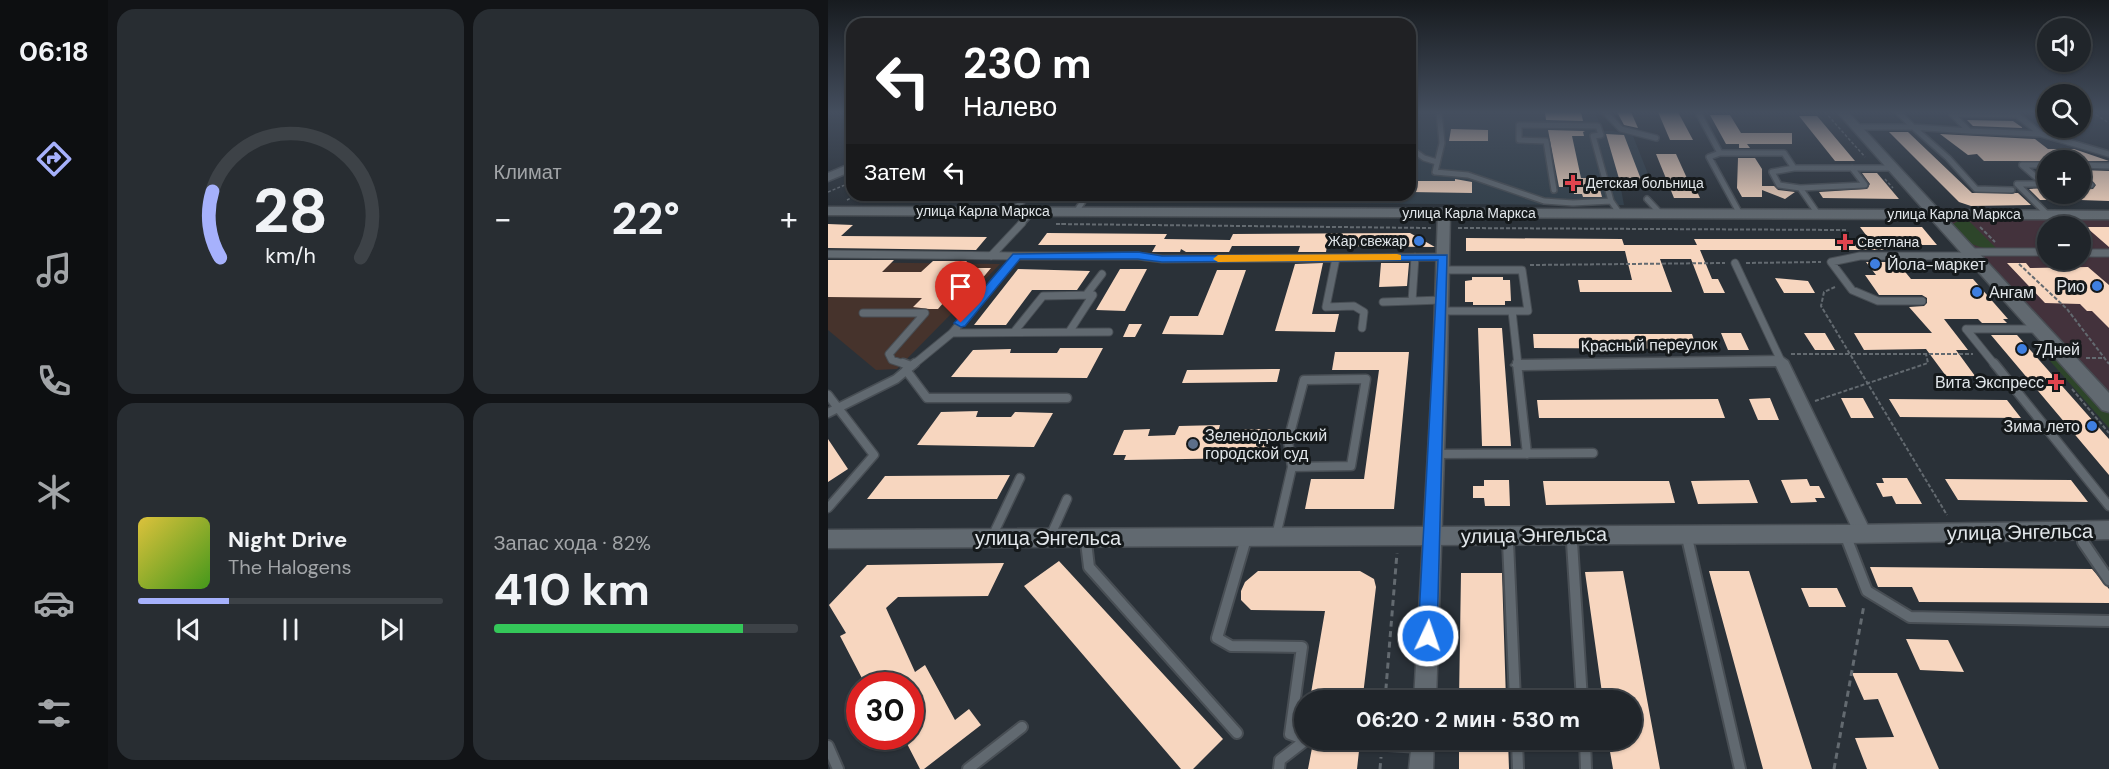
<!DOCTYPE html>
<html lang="ru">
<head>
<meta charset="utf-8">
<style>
  body { margin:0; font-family:"DM Sans",sans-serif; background:#282d32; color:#f1f3f6; height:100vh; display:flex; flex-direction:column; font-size:22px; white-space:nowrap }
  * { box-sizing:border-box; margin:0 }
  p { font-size:20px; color:#a2a5a8 }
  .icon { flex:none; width:33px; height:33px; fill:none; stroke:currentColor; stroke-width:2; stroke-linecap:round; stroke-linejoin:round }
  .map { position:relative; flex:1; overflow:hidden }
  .sheet { display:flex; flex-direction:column; gap:9px; padding:9px; background:#121417; width:720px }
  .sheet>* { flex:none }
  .guide { position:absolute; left:18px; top:18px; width:570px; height:183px; border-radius:18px; box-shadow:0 2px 4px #0004,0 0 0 2px #3d4247; background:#202124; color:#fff; overflow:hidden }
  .tools { position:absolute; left:1209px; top:18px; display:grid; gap:12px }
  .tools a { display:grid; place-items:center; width:54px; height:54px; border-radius:50%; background:#20252a; box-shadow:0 2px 4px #0004,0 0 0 2px #3d4247; font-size:30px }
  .speed { position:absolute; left:18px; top:672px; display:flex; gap:12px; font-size:30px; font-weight:700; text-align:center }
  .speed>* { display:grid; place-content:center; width:78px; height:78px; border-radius:50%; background:#20252a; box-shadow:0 2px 4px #0004,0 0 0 2px #3d4247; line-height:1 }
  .speed .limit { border:9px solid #d22; background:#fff; color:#111 }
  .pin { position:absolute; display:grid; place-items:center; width:51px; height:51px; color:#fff; margin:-62px -26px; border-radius:50% 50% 50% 0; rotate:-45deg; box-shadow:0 0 6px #0007 }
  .pin .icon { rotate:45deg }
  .me { position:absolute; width:66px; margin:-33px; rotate:3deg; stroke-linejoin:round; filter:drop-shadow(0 0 4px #0008) }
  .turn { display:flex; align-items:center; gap:21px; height:126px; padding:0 18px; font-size:27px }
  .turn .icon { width:78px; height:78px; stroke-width:2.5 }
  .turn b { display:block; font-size:42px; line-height:51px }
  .then { display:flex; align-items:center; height:57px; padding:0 18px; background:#0003; gap:12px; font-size:22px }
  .big { font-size:45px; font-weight:700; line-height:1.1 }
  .sheet .widget { flex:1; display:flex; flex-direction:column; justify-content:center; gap:9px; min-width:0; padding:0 21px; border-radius:18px; background:#282d32 }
  .sheet .dial { align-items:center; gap:0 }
  .dial svg { height:156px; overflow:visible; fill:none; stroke:#3d4247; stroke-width:7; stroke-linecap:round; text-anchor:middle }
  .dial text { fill:#f1f3f6; stroke:none }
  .song { display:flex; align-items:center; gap:18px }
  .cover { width:72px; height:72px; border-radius:9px; background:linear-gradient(135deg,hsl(50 70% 55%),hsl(100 70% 35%)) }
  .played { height:6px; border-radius:3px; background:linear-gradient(90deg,#a6b1fc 30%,#3d4247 30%) }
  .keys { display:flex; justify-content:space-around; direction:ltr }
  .heat { display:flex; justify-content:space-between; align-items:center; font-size:33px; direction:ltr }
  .charge { height:9px; border-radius:4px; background:linear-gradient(90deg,#34c759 82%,#3d4247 0) }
  .sheet .tiles { flex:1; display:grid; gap:9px; grid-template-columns:repeat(2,1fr) }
  .trip { position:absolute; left:466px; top:690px; width:348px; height:60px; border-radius:30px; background:#20252a; box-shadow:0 2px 4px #0004,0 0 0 2px #3d4247; font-weight:700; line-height:60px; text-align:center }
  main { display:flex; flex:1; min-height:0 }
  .tabs { display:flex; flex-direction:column; width:108px; justify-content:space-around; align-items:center; background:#0d0f11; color:#a2a5a8 }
  .tabs .icon { width:42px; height:42px }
  .tabs .active { color:#a6b1fc }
  .tabs b { font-size:27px; color:#f1f3f6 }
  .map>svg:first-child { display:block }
</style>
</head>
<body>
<main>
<nav class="tabs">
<b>06:18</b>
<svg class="icon active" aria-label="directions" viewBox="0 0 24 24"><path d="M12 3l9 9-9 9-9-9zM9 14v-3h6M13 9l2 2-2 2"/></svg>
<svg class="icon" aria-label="music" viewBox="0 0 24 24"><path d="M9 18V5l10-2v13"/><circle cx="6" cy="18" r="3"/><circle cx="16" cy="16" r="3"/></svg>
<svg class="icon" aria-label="phone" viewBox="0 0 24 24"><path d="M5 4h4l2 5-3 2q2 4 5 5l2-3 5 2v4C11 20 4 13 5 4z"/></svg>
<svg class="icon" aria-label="climate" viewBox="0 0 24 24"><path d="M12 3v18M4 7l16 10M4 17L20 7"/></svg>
<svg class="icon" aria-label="car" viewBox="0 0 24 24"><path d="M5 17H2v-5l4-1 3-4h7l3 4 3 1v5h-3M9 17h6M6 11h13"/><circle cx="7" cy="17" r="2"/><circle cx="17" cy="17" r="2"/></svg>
<svg class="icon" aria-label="filters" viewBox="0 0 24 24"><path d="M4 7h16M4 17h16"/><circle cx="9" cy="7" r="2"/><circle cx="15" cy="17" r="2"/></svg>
</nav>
<section class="sheet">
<div class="tiles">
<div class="widget dial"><svg viewBox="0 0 100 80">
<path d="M14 69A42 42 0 1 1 86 69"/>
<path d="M14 69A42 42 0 0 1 10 35" stroke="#a6b1fc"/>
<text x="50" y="56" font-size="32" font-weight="700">28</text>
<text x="50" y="72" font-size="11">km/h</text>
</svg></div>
<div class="widget"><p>Климат</p>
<div class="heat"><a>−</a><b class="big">22°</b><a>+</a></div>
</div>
<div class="widget">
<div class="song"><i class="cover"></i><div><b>Night Drive</b><p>The Halogens</p></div></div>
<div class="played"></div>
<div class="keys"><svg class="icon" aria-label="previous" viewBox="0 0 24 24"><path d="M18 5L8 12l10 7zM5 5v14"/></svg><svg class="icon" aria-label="pause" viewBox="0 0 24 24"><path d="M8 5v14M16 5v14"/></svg><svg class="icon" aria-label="next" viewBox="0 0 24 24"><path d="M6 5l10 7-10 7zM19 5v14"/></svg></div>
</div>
<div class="widget"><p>Запас хода · 82%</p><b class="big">410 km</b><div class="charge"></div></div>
</div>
</section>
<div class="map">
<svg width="1281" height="769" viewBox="0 0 1281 769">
  <rect width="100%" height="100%" fill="#2a3138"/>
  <path fill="#43323c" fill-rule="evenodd" d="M1121,219H1281V396L1151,252ZM1220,226H1252V260H1220Z"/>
  <path fill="#323f49" d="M582,112H767L774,131H785L805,136L826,189H793L796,205L245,202L244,195H582Z"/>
  <path fill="#46332c" d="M0,262L172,264L69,369L48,370L0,330Z"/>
  <path fill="#2d452a" d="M1130,221H1141L1169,249C1149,249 1134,242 1125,224Z
    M1222,361H1234L1281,412V428Z"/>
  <path fill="#f7d6bf" d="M717,112H753L755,121L718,120Z
    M789,112H803L810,128L796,125Z
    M830,112H850L865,140H842Z
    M882,115H902L913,133H964V144H919L922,148H911V144H898Z
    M971,116H989L1027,161H1007Z
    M1139,120L1185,121L1195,128L1145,126Z
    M623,129L660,130V141H621Z
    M720,130L757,131L755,132L756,136H744L753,178H769L774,197H755L754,194H746L745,187H731Z
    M1061,132H1080L1144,193H1190L1203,205L1143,206L1131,202Z
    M778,134L796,135L814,182H792Z
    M1112,134L1207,139L1220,149H1246L1281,161H1156L1149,154L1140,155Z
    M828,154H848L862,185H866L872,198H846Z
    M910,158H927L934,169V186H946L950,190L967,192L957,199L934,190V197H914L909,188Z
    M1252,170L1281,171V201L1252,200V190L1265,189L1268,185Z
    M1034,173H1049L1071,199L995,198L991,192L1039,189L1042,184Z
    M627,179L644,182V193L582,192V181H627Z
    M1219,188L1220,194H1226L1235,200H1212L1201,189Z
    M0,224L25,225L13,236L159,237L148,250L0,248Z
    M1032,227H1094L1109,245H1057L1061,250H872L884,279H890L897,293H876L863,259H832L844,292H752L750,280H804L797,251H638V238L794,239L796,245H869L866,239H1041Z
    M1258,227H1281V247Z
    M219,233L339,234L336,239L402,240L405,234L582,233L607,247L499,246L498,252H470L472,246H404L401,252H358L353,249L352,252H324L328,245H210Z
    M0,260H66L54,272H93L105,261H139L133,268H163L153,280H135L110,309H101L85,307L94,298L0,297Z
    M1038,262H1069L1083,279H1145L1180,319H1175L1179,323H1154L1150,319H1116L1140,350H1128L1147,376H1118L1098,349L1036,350L1026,333H1104L1081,307L1096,306L1099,303V298L1094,295H1051L1037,275H1048Z
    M495,263L484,314H511L507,332L447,331L467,264Z
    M553,263H581L579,286L551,287Z
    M1179,263H1198L1202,268L1260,267L1281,285V328L1264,311H1259L1252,304L1217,303Z
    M190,269L262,271L249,290H204L178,325H146Z
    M292,269H319L297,311L268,310Z
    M389,270H418L395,335L334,334L342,316H370Z
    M644,277H675V280H682L683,301H677V305H645V302H637V281L644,280Z
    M947,278L980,281L987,293H956Z
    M301,324H314L307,337H295Z
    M650,328H674L683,446H654Z
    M893,333H913L921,350H900Z
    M976,333H997L1007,350H987Z
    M705,334H864L869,349L706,348Z
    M1163,335H1189L1281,439V475Z
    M232,348H275L259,378L123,377L145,350L183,349L182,353H229Z
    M507,352H581L566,509H477L483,479H536L551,370H504Z
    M452,369L449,382L354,383L359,370Z
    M942,398L951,420H930L921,399Z
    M1013,398H1035L1046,418H1023Z
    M890,399L897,418H711L709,400Z
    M1061,399L1179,400L1193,418L1072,417Z
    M150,411L148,417H183L187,412L225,413L206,447L89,445L113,412Z
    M392,425L389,436L415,435L416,429H444L438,452L421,453L420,458L296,460L298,455H285L296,430L322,429L320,436L347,435L351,426Z
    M0,439L20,469L0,482Z
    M182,475L169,499H39L57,476Z
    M1054,478H1079L1094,504H1068L1064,496L1055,497L1048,483H1056Z
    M979,479L982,486H991L997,498H987L989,502L963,503L953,480Z
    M1117,479L1243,480L1260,502L1130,500Z
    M656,480H681L682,506H657L656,498H645V486H656Z
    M921,480L930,503L870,504L863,481Z
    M715,481H841L847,503L718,505Z
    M231,561L395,739L365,769H353L196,586Z
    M176,563L160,596L70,597L58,608L87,672L97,665L127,720L141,709L153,725L96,769H92L75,736H82V686H38L12,636L18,633L1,605L39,565Z
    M1042,567L1264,569L1281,589V603L1091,602L1084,587H1050Z
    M430,571H532L546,579L548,587L535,695L532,700H489L483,693L497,611L423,610L413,600V591L417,582Z
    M795,571L832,769H785L780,740H804V700H775L757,572Z
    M881,571H921L984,769H935Z
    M633,573H674L678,700H631Z
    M973,588H1009L1018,607H981Z
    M1078,639L1120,640L1136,672L1092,670Z
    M1024,673H1069L1111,769H1039L1027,738L1066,737L1050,699L1036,700Z
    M631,740H680L681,769H631Z
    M484,748L531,751L529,769H480Z"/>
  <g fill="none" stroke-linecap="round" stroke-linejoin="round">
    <g stroke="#484e54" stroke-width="8">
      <path id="service-far3" d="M611,112L614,143L607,172L640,175L716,201L745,203L783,201
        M777,112L793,129L828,138
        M871,114L892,153
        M1124,114L1189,115L1213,134L1141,131Z
        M1028,127H1085L1070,112
        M1085,127L1141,131
        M1085,127L1120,158L1148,189L1184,190
        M1213,134L1281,154
        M582,148L596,158L609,162
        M1220,165H1194L1216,184H1189L1229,224
        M1252,165L1281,166
        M966,168L944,172L951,185L972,188L990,214
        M1252,177L1263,185H1252
        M972,188L1037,185L1024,168
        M726,190L718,141L691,140V125L770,126L773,135L765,136L783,201L792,214
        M819,199L833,214
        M184,212L200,195
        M248,212L259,195
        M912,214L881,157L892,153H956L966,168H1064
        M193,224L204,212"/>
    </g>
    <g stroke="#484e54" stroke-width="9">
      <path id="service-far2" d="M1229,223V226
        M1141,252H1220
        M1252,253H1281
        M0,254L189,256L124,333L85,365
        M163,256L194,223
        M189,256H310L334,259L615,257
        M508,258L498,307L526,306L536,312L534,328
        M907,263L953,361
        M615,270H694L700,311H684
        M258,295L274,274
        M584,301L587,257
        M1094,301H1050L1024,290L1003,262L1032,256H1145
        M555,302L614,300
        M614,311H684L690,365
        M35,313H97L61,354L64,360L79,365
        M1138,329L1167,365
        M1138,329H1211
        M186,332L215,296L265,295L241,332
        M124,333L281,332"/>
    </g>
    <g stroke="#484e54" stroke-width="11">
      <path id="service-far1" d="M75,363L83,366
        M689,363L699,454
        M1166,363L1281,506
        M78,370L99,398H239
        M538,379L523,466L464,467L460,441L476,380Z
        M0,395L46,455L0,508
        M0,413L68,379L87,363
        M608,454L765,453
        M1248,531L1256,543
        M743,534L744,543
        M858,534L860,543
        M448,536L464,467
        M1018,536L1021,543
        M222,537L239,499
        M680,537V543
        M258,538L259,543
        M163,539L192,478
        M416,543L418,537"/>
    </g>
    <g stroke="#484e54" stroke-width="14">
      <path id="service" d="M258,542L261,567L409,733
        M417,542L389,638L403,646L474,647L462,734L478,740L592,747
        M680,542L687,700
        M744,542L754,700
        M860,542L912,769
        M1020,542L1039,591L1082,617L1281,621
        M1255,542L1281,580
        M689,740L690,769
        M757,740L758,769
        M0,746L10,769
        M140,769L194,727
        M451,769L452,760L478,740"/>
    </g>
    <g stroke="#484e54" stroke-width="3">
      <path id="minor" d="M616,210L622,213L619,364L608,700H586L605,364L610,213Z
        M953,356L960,361L1044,534L1041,539L1035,542L1029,539L948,366L690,370L683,365L690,360Z
        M584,740H606L605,769H581Z"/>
    </g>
    <g stroke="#484e54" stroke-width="3">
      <path id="tertiary" d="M1009,112H1020L1111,210L1281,211V219H1119L1281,393V412L1274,410L1103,219L0,215V207L1096,210Z
        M1281,521V539L1018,543L0,548V530L1018,525Z"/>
    </g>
    <g stroke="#484e54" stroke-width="3">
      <path id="secondary" d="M24,163V171L0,181V173Z"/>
    </g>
    <path stroke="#636a70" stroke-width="1.5" stroke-dasharray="3 2" stroke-linecap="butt" d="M997,112L1037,157
      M1264,112L1281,123
      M1057,179L1065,188
      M0,192L24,182
      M19,200L29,195
      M228,224H235"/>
    <path stroke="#636a70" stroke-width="2" stroke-dasharray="4 2" stroke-linecap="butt" d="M228,224L603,228
      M1152,227L1167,242
      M630,228L1018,230
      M918,263L993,262
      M1191,264L1239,309L1281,364
      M702,265L897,263
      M1007,287L996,292L993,306L1119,515
      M963,354H1145
      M1258,358H1277
      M1244,389L1281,433
      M987,401L1100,363L1098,354"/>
    <path stroke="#636a70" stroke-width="3" stroke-dasharray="6 4.5" stroke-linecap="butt" d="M557,700L569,553
      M552,769L553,757
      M1006,769L1036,605"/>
    <use href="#service-far3" stroke="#616970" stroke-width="5"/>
    <use href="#service-far2" stroke="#616970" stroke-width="7"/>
    <use href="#service-far1" stroke="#616970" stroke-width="8"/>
    <use href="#service" stroke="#616970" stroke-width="10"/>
    <use href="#minor" fill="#616970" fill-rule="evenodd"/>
    <use href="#tertiary" fill="#616970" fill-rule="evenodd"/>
    <use href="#secondary" fill="#616970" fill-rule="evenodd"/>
  </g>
  <linearGradient id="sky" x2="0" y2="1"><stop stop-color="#171b1f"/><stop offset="0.51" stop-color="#444e5e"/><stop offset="1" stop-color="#444e5e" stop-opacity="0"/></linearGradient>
  <rect width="1281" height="220" fill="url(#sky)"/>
  <path fill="#1a73e8" stroke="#114b97" stroke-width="1.5" d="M310,252L334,256L619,255L609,636L606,643L600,645L593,643L590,636L610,260L334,262L310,259H192L137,326L133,327L126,323L185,254Z"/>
  <path fill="#f59e0b" d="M569,254L573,255V260L390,262L385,259L390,255Z"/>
  <g fill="#e0444e" stroke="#15191b" stroke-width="2">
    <path d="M742 174h6v6h6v6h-6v6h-6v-6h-6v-6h6z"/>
    <path d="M1014 233h6v6h6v6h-6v6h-6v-6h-6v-6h6z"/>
    <path d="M1225 373h6v6h6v6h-6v6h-6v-6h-6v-6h6z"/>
  </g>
  <g fill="#3f7fe0" stroke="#15191b" stroke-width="2">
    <circle cx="591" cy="241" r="6"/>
    <circle cx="1047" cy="264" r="6"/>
    <circle cx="1269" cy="286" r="6"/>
    <circle cx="1149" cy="292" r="6"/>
    <circle cx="1194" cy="349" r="6"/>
    <circle cx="1264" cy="426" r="6"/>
  </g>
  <circle fill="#5c6f8a" stroke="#15191b" stroke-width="2" cx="365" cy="444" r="6"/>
  <g text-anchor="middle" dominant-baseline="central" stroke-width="6" stroke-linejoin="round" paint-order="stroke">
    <g font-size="14" fill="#e1e6ea" stroke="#15191b" text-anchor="start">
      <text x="758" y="183">Детская больница</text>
      <text x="579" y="241" text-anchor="end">Жар свежар</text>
      <text x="1029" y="242">Светлана</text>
    </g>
    <g font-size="14" fill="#e1e6ea" stroke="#15191b">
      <text x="155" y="211">улица Карла Маркса</text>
      <text x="641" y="213">улица Карла Маркса</text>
      <text x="1126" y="214">улица Карла Маркса</text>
    </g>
    <g font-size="16" fill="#e1e6ea" stroke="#15191b" text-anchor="start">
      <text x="1059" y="264">Йола-маркет</text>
      <text x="1257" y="286" text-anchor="end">Рио</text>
      <text x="1161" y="292">Ангам</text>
      <text x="1206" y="349">7Дней</text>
      <text x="1216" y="382" text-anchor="end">Вита Экспресс</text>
      <text x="1252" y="426" text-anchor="end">Зима лето</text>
      <text x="377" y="435">Зеленодольский<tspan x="377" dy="18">городской суд</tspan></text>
    </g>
    <g font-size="16" fill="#e1e6ea" stroke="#15191b">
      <text transform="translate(821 345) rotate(-1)">Красный переулок</text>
    </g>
    <g font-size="20" fill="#e1e6ea" stroke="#15191b">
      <text transform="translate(1192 532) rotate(-1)">улица Энгельса</text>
      <text transform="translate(706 535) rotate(-1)">улица Энгельса</text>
      <text x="220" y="538">улица Энгельса</text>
    </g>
  </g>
</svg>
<div class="tools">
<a><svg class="icon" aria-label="sound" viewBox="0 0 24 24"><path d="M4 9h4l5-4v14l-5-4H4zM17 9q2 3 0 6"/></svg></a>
<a><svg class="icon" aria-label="search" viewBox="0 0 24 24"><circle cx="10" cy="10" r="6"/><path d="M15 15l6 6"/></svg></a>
<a>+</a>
<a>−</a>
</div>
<div class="speed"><div class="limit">30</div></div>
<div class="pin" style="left:133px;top:323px;background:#d93025"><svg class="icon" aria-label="arrive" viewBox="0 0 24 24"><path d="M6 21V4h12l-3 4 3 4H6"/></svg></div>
<svg class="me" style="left:600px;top:636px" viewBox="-20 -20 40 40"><circle r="17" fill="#1a73e8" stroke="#fff" stroke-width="3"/><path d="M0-11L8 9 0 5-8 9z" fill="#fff"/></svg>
<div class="trip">06:20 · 2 мин · 530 m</div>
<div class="guide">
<div class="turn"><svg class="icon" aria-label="left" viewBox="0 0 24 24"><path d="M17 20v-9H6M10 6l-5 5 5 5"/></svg><div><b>230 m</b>Налево</div></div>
<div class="then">Затем<svg class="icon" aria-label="left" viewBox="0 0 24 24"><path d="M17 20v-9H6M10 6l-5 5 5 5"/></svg></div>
</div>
</div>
</main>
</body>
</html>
